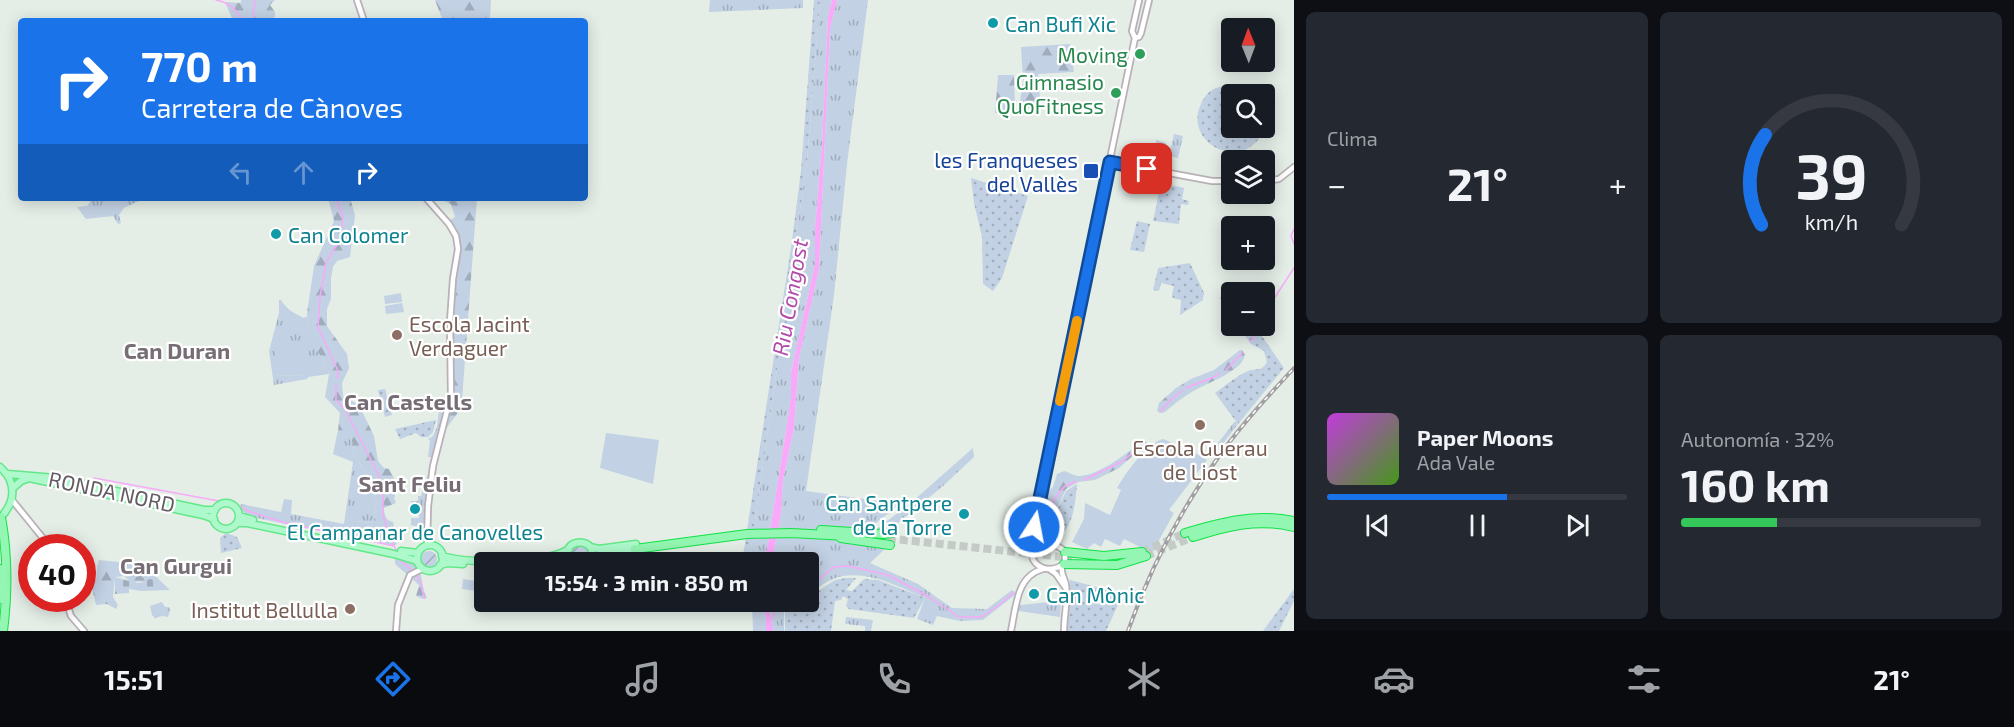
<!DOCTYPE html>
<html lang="es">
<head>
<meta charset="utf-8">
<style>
  body { margin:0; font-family:"Exo 2",sans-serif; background:#242831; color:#f1f3f6; height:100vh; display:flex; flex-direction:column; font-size:22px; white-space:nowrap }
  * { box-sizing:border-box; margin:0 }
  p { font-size:20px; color:#9ea1a6 }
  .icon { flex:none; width:33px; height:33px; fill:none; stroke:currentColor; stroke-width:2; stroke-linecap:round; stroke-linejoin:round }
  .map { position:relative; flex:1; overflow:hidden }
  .panel { display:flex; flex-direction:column; gap:12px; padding:12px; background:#0d0f14; width:720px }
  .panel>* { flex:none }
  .banner { position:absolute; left:18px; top:18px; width:570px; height:183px; border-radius:6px; box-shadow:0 3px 15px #0003; background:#1a73e8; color:#fff; overflow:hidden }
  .needle { width:39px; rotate:359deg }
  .fabs { position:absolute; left:1221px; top:18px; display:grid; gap:12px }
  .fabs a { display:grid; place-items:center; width:54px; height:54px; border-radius:6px; background:#171b24; box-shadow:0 3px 15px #0003; font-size:30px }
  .speed { position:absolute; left:18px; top:534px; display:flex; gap:12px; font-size:30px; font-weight:700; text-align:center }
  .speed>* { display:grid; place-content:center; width:78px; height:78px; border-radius:50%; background:#171b24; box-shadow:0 3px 15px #0003; line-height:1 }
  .speed .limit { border:9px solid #d22; background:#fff; color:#111 }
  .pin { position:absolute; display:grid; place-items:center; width:51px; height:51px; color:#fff; margin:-26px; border-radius:12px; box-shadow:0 3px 9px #0006 }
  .me { position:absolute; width:66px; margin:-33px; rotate:11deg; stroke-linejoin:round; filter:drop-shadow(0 0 4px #0008) }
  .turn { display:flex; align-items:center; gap:21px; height:126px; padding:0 24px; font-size:27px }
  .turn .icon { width:78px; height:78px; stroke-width:2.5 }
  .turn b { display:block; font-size:42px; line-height:51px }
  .lanes { display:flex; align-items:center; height:57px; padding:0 24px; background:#0003; justify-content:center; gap:30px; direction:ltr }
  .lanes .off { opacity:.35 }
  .big { font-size:45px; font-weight:700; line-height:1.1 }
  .panel .tile { flex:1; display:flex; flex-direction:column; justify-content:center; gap:9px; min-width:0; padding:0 21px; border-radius:9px; background:#242831 }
  .panel .dial { align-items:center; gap:0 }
  .dial svg { height:156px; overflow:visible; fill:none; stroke:#363941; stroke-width:7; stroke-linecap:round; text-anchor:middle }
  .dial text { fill:#f1f3f6; stroke:none }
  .song { display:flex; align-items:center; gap:18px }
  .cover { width:72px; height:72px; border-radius:9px; background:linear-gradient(135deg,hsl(290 70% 55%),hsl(100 70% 35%)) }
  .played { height:6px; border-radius:3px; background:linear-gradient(90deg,#1a73e8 60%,#363941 60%) }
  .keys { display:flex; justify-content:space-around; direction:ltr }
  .heat { display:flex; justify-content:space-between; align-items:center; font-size:33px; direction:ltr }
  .charge { height:9px; border-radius:4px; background:linear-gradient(90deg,#34c759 32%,#363941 0) }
  .panel .tiles { flex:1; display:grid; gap:12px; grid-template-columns:repeat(2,1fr) }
  .trip { position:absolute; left:474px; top:552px; width:345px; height:60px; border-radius:6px; background:#171b24; box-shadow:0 3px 15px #0003; font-weight:700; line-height:60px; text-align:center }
  .dock { display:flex; height:96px; justify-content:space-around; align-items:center; background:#090b0e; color:#9ea1a6 }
  .dock .icon { width:42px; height:42px }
  .dock .active { color:#1a73e8 }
  .dock b { font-size:27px; color:#f1f3f6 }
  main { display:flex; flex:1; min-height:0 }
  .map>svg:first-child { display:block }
</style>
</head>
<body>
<main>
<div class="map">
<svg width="1294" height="631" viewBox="0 0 1294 631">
  <defs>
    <pattern id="grass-tufts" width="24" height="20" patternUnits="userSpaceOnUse" patternTransform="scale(1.5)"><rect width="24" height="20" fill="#c2d1e3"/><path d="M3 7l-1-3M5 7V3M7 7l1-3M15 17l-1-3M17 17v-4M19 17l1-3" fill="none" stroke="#a1adbc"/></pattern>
    <pattern id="forest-firs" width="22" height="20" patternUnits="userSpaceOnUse" patternTransform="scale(1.5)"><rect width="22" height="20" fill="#c2d1e3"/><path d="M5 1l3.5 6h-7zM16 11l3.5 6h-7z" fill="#a1adbc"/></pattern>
    <pattern id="cemetery-stones" width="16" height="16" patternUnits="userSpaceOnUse" patternTransform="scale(1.5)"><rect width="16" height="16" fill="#c2d1e3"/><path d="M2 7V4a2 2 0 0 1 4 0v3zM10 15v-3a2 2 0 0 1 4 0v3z" fill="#a1adbc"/></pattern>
    <pattern id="park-dots" width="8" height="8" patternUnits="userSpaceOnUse" patternTransform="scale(1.5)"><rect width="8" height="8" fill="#c2d1e3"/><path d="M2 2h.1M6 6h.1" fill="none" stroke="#a1adbc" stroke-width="1.8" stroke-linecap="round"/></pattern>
    <pattern id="garden-furrows" width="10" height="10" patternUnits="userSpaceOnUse" patternTransform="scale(1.5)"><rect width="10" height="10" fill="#c2d1e3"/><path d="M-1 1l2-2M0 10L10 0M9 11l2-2" fill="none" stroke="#a1adbc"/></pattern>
  </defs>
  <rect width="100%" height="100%" fill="#e4eee7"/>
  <path fill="url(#grass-tufts)" fill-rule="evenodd" d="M710,0H803V8L709,12Z
    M820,0H832L828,16L822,145L815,228V264L791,373V398L785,437L765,562H751L752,542L807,161Z
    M837,0H868L847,164L834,295L806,491L901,504L868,529L873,532L913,501L973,448L974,457L943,486L888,531L887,547L870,563L918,584L952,608L987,609L1012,590L1016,594L983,620L960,621L937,616L933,625L917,619L925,598C899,587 872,572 843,576C830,578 819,587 809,594L808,562H772L781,513L783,480L794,428L799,358L819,269L830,29Z
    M1174,134L1183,136L1178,158L1169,156Z
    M88,198H145L124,208L119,215L121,223L118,224L113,216L86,219L77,207L87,206L90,202Z
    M279,300H281C287,310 294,313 304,318L307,316L311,341L324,361L329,374L308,377L307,379L274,385L269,351L279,313ZM308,346V376L275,375Z
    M440,402L448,403L433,457H428L430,441L428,439L433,436L437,427Z
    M1235,421L1238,424L1215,454L1212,451Z
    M338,430L351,436C353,444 354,453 357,459C363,470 371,477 374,488C376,499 374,510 374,521L372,523L354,521L352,523L356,530L384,544L247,516L240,508L241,504L281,512L284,499L292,500L291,514L344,524L353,462L333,454Z
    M432,461L427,493L424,533L420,535L418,527L411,525V518H419V504H411V501H418V496H421Z
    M1061,601L1060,617L1019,611L1020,605Z
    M752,602H763L766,619V631H753Z
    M768,602H796L784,610V631H773Z
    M846,617L873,620L871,631H865V626L845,624Z"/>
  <path fill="url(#forest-firs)" d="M241,0H275L270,5L275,12V17L264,21H233L225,2L241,3Z
    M435,0H491L490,19L485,21H443Z
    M1070,44L1074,72L1038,74L1040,98L1053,99L1054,108L1019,109L1023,81L1021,47Z
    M998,75H1014L1015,111L995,113Z
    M328,198H350L355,215L350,257L337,261L333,267L331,278V299L327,309V326L347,354L349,368L342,383L343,396L359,405L374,436L378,461L384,468L389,469L394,478L395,497L394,498L396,503L384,508C384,514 386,521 393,522L394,526L389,531L397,544L393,546L362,536L351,523L354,521L372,523L374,521C374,510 376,499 374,488C371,477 363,470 357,459C354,453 353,444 351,437L338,430L340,413L325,397L329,374L324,361L310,340L307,313L314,266L334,221Z
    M443,198H477L462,400L460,410L442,434L452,398L454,397L452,332L454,295L461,248L459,235L449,221L455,217L451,204L444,201Z
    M1240,350H1242L1245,355C1242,372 1206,383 1192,392C1183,397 1173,405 1165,412L1161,413L1157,411L1159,403L1176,388L1191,379L1214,370Z
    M1143,440L1147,443L1119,468L1095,480L1078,482L1066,489L1047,531L1043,533L1039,531C1037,522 1045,491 1053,487L1057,474L1064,471C1069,472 1072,475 1077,476C1096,478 1129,452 1143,440Z
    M398,558C428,565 417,576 427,598L423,599L416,596L419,585L395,564V559Z
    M99,560L148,565L150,568L146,582L129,581L124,576L115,577L113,597L118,605L116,609L107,604L96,605L92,588H89L91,593L87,597L83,596C82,584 84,580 96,581L97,566Z
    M162,602L165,607H169L170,611L168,617L162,616L155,618L152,615L150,606Z"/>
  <path fill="url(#cemetery-stones)" d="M149,570L170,590L141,591L129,589V593L115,594V577L129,581L134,580L137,583L146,582Z"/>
  <path fill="url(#park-dots)" d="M814,0H820L807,161L752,542L751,562H742L791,248L801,171Z
    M1229,84L1247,87L1256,94H1232V128H1264L1265,107C1268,119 1266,132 1257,141C1232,169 1184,139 1201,104C1203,99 1207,93 1212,90C1217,87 1224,86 1229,84Z
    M971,178L1028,196L1002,278L993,291L983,284L982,237L974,203Z
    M1161,183L1184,188L1182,199L1189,201L1188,205L1181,204L1179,224L1153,221Z
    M1137,221L1150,224L1144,252L1130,250Z
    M1190,263L1204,293L1203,300L1180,315L1181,300L1173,298L1172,295L1174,286L1161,283L1159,291L1153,290L1158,268Z
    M1230,290L1232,292L1231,316L1220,298Z
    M1238,326H1255L1284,368L1238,424L1215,393C1225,386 1235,377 1246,372C1255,367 1261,373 1267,362L1264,351L1251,344Z
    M385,389L392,415L385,417L378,390Z
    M436,420L433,432L428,437H421L416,433L400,439L395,429Z
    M1077,484C1075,506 1074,524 1057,540L1042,539L1039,535H1046L1066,491Z
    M226,533L237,537L242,548L221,553L220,538Z
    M846,578H856L846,590L852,591L864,579L878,580L925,598L914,618L849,609L846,606L848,599L843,596L841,600L835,601L831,631H785V611C792,604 799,602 808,602L809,597L835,580Z
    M1070,580L1123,594L1106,631H1066Z
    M1294,589V601L1279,631H1263Z"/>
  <path fill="url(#garden-furrows)" d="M572 554a8 8 0 1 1 16 0a8 8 0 1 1-16 0Z
    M421 559a8 8 0 1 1 16 0a8 8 0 1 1-16 0Z"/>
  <path fill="#c2d1e3" d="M1156,140L1166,143L1163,157L1155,156Z
    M401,293L402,302L385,304L384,296Z
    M402,303L404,312L386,314L385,306Z
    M275,345L309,346L308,376L275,375Z
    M606,433L659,440L653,484L600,468Z
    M1163,439L1190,450L1207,460L1169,510L1174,513L1152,553L1124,539L1120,546L1105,539L1101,547L1094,543L1087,549L1072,542L1084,519L1085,503L1110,515L1121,490L1117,488C1126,473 1146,443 1163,439Z
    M463,579L484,582L483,592L462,589Z"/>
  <path fill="#f9a9f9" d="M832,0H837L830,29L819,269L799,358L794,428L783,480L781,513L772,562H765L785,437L791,398V373L815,264V228L822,145L828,16Z
    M763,602H768L773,631H766V619Z"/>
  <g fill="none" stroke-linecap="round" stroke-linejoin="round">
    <path stroke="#f9a9f9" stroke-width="1.5" d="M216,0C230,3 236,9 243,21
      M252,21L255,0
      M336,198L343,217L340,240L326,262L320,297L318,327L338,371L337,378
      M1294,229L1291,236L1294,244
      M1264,314L1294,268
      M1251,341L1260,326
      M1226,370L1242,353
      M336,385V400L345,409L377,472L383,488V514L386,528L397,552
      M1186,388L1214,377L1220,373
      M1160,412L1172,398L1182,391
      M94,478L219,501
      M1084,480L1123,461L1145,442
      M225,501L229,500L248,511L282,522L394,546
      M1042,535C1046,520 1052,498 1064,487C1067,484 1074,483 1077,481
      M400,559C406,566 418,574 421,583C423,589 421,592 425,598
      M808,588L834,567L848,566L888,575L929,597L959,617H981L1002,603L1014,592
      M771,619L777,610L790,602"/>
    <path stroke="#c4cac6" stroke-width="8" stroke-dasharray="8 4" stroke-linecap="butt" d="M876,537L1072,558
      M1142,552L1185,533
      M1146,556L1193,537"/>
    <g stroke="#b8b1b7" stroke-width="8">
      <path id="minor" d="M357,0L364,21
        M1135,38L1139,37L1141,33L1149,0
        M1110,162L1212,181H1232
        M1264,181L1279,179L1294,167
        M426,198L449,224L456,236L458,249L453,279L450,322L451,395L433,466L428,506L427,546
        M12,500L51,548
        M1034,550C1044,542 1056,542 1065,552V562C1061,567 1056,569 1049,569C1041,569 1032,563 1032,554C1033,550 1037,546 1037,541C1037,534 1034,529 1035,522L1135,38L1132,31L1139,0
        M1062,566C1060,574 1065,578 1066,585C1068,600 1064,616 1064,631
        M1049,569L1056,574L1065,587
        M65,598L71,616L84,631
        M396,631L398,605L410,575L422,569
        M1011,631C1016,608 1016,576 1043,569"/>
    </g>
    <g stroke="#63e889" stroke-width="9">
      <path id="major" d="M0,467C17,482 16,502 0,518
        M8,474L55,478L204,510H215
        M13,488L21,481L29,478L203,515L214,519
        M213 516a13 13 0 1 1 26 0a13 13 0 1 1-26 0Z
        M239,516L253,520
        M237,523H247L394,554L417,561
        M417 558a13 13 0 1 1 26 0a13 13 0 1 1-26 0Z
        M590,547L599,549L636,544
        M401,551L418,553
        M442,556C469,564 546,564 569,549
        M591,561L606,552L635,549
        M534,562L562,559L570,562
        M570,562C556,536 604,536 589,562
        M440,565L448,563L463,564"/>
    </g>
    <g stroke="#10e245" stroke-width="10">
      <path id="highway" d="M1,517C8,555 8,592 3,631
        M821,530L883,534L892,533
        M1185,533C1222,522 1256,513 1294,521
        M1193,537C1227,526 1258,518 1294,527
        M841,538L890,545
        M635,549L747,534L791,533L847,536
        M1065,552L1104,556L1142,552
        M1064,564L1117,565L1146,556
        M0,569L2,599"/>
    </g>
    <use href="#minor" stroke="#fff" stroke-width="4.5"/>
    <use href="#major" stroke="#adf9cc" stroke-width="6"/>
    <use href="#highway" stroke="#93f6b2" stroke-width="8"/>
    <g stroke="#a29fa2" stroke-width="4">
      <path id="rail" d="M1128,631C1150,568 1183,506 1222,452C1244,422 1269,395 1294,368"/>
    </g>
    <use href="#rail" stroke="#fff" stroke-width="1.5" stroke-dasharray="4.5" stroke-linecap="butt"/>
  </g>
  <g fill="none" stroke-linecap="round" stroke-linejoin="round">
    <g stroke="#114b97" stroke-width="15">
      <path id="route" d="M1034,527L1110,162L1147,169"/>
    </g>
    <use href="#route" stroke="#1a73e8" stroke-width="10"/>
    <path stroke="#f59e0b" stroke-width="10" d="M1060,401L1077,321"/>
  </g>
  <g fill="#0f9aa8" stroke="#fff" stroke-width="2">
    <circle cx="993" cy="23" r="6"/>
    <circle cx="276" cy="234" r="6"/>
    <circle cx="415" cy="509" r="6"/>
    <circle cx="964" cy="514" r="6"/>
    <circle cx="1034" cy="594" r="6"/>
  </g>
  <g fill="#2e9e5b" stroke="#fff" stroke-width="2">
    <circle cx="1140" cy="54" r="6"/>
    <circle cx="1116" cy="93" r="6"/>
  </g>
  <rect fill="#1a4fb4" stroke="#fff" stroke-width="2" x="1083" y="163" width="16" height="16" rx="3"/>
  <g fill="#8d6e63" stroke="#fff" stroke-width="2">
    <circle cx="397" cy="335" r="6"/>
    <circle cx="1200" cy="425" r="6"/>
    <circle cx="350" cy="609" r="6"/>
  </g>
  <g text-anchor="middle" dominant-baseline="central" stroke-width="4.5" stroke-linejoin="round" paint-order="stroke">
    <g font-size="21" fill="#0d838f" stroke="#fff" text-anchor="start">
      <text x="1005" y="23">Can Bufi Xic</text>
      <text x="288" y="234">Can Colomer</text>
      <text x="952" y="502" text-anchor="end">Can Santpere<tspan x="952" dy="24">de la Torre</tspan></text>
      <text x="415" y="531" text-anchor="middle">El Campanar de Canovelles</text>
      <text x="1046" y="594">Can Mònic</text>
    </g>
    <g font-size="21" fill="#27864d" stroke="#fff" text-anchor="end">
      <text x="1128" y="54">Moving</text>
      <text x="1104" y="81">Gimnasio<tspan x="1104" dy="24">QuoFitness</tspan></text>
    </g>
    <g font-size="21" fill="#164399" stroke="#fff" text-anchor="end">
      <text x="1078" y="159">les Franqueses<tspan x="1078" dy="24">del Vallès</tspan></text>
    </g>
    <g font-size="21" fill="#785e54" stroke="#fff" text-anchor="start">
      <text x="409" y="323">Escola Jacint<tspan x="409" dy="24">Verdaguer</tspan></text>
      <text x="1200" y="447" text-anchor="middle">Escola Guerau<tspan x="1200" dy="24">de Liost</tspan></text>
      <text x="338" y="609" text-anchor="end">Institut Bellulla</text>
    </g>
    <g font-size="21" fill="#645c63" stroke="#fff">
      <text transform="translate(112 491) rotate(12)">RONDA NORD</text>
    </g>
    <g font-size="22" font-style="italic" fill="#b24aaa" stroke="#fff">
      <text transform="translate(789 297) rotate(-80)">Riu Congost</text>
    </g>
    <g font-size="22" font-weight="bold" fill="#766d75" stroke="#fff">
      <text x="177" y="350">Can Duran</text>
      <text x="408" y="401">Can Castells</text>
      <text x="410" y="483">Sant Feliu</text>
      <text x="176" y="565">Can Gurgui</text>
    </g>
  </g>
</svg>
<div class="fabs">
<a><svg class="needle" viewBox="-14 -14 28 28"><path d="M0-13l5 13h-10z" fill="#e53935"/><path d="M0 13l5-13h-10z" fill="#9ea1a6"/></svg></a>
<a><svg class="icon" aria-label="search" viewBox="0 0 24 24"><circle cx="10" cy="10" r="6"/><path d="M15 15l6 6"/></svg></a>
<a><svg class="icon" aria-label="layers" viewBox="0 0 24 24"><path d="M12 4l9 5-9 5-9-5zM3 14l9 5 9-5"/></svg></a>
<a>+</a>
<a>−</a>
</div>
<div class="speed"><div class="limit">40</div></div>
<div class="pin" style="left:1147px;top:169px;background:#d93025"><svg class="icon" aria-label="arrive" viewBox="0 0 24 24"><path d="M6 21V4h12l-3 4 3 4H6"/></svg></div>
<svg class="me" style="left:1034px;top:527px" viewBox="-20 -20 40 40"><circle r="17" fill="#1a73e8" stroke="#fff" stroke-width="3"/><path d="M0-11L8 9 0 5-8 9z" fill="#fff"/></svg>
<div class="trip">15:54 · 3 min · 850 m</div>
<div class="banner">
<div class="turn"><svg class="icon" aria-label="right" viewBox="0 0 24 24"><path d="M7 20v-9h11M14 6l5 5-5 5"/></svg><div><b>770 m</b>Carretera de Cànoves</div></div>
<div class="lanes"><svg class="icon off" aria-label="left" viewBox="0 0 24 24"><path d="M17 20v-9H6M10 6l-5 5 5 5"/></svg><svg class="icon off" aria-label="ahead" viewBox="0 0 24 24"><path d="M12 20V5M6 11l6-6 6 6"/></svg><svg class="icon" aria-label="right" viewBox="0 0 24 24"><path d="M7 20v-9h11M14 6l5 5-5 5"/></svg></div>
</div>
</div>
<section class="panel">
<div class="tiles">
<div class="tile"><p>Clima</p>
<div class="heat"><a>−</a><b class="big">21°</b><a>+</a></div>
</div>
<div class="tile dial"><svg viewBox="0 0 100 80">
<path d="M14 69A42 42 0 1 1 86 69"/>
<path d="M14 69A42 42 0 0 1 16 23" stroke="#1a73e8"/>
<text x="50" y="56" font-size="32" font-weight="700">39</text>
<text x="50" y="72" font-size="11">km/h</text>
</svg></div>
<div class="tile">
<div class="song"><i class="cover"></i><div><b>Paper Moons</b><p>Ada Vale</p></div></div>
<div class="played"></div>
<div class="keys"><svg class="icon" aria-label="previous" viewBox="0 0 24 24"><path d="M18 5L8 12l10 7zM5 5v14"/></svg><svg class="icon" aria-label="pause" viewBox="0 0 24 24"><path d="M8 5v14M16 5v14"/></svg><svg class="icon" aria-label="next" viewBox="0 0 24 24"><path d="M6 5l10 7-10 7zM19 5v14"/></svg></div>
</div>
<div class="tile"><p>Autonomía · 32%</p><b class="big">160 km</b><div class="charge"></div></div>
</div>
</section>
</main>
<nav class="dock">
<b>15:51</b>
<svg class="icon active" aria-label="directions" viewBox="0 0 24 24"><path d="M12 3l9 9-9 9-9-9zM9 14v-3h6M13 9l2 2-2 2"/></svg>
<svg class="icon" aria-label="music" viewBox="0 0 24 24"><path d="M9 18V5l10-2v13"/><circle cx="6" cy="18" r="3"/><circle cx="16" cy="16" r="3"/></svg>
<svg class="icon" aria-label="phone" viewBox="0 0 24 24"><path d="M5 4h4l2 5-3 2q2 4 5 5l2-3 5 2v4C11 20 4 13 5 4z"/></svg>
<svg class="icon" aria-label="climate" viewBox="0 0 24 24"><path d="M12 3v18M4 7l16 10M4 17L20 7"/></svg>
<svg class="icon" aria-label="car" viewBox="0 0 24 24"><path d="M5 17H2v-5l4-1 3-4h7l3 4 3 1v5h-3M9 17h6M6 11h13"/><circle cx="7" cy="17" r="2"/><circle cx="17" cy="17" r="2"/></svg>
<svg class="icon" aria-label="filters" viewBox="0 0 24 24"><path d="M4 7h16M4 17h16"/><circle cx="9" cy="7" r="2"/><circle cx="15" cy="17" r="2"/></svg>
<b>21°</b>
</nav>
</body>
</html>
